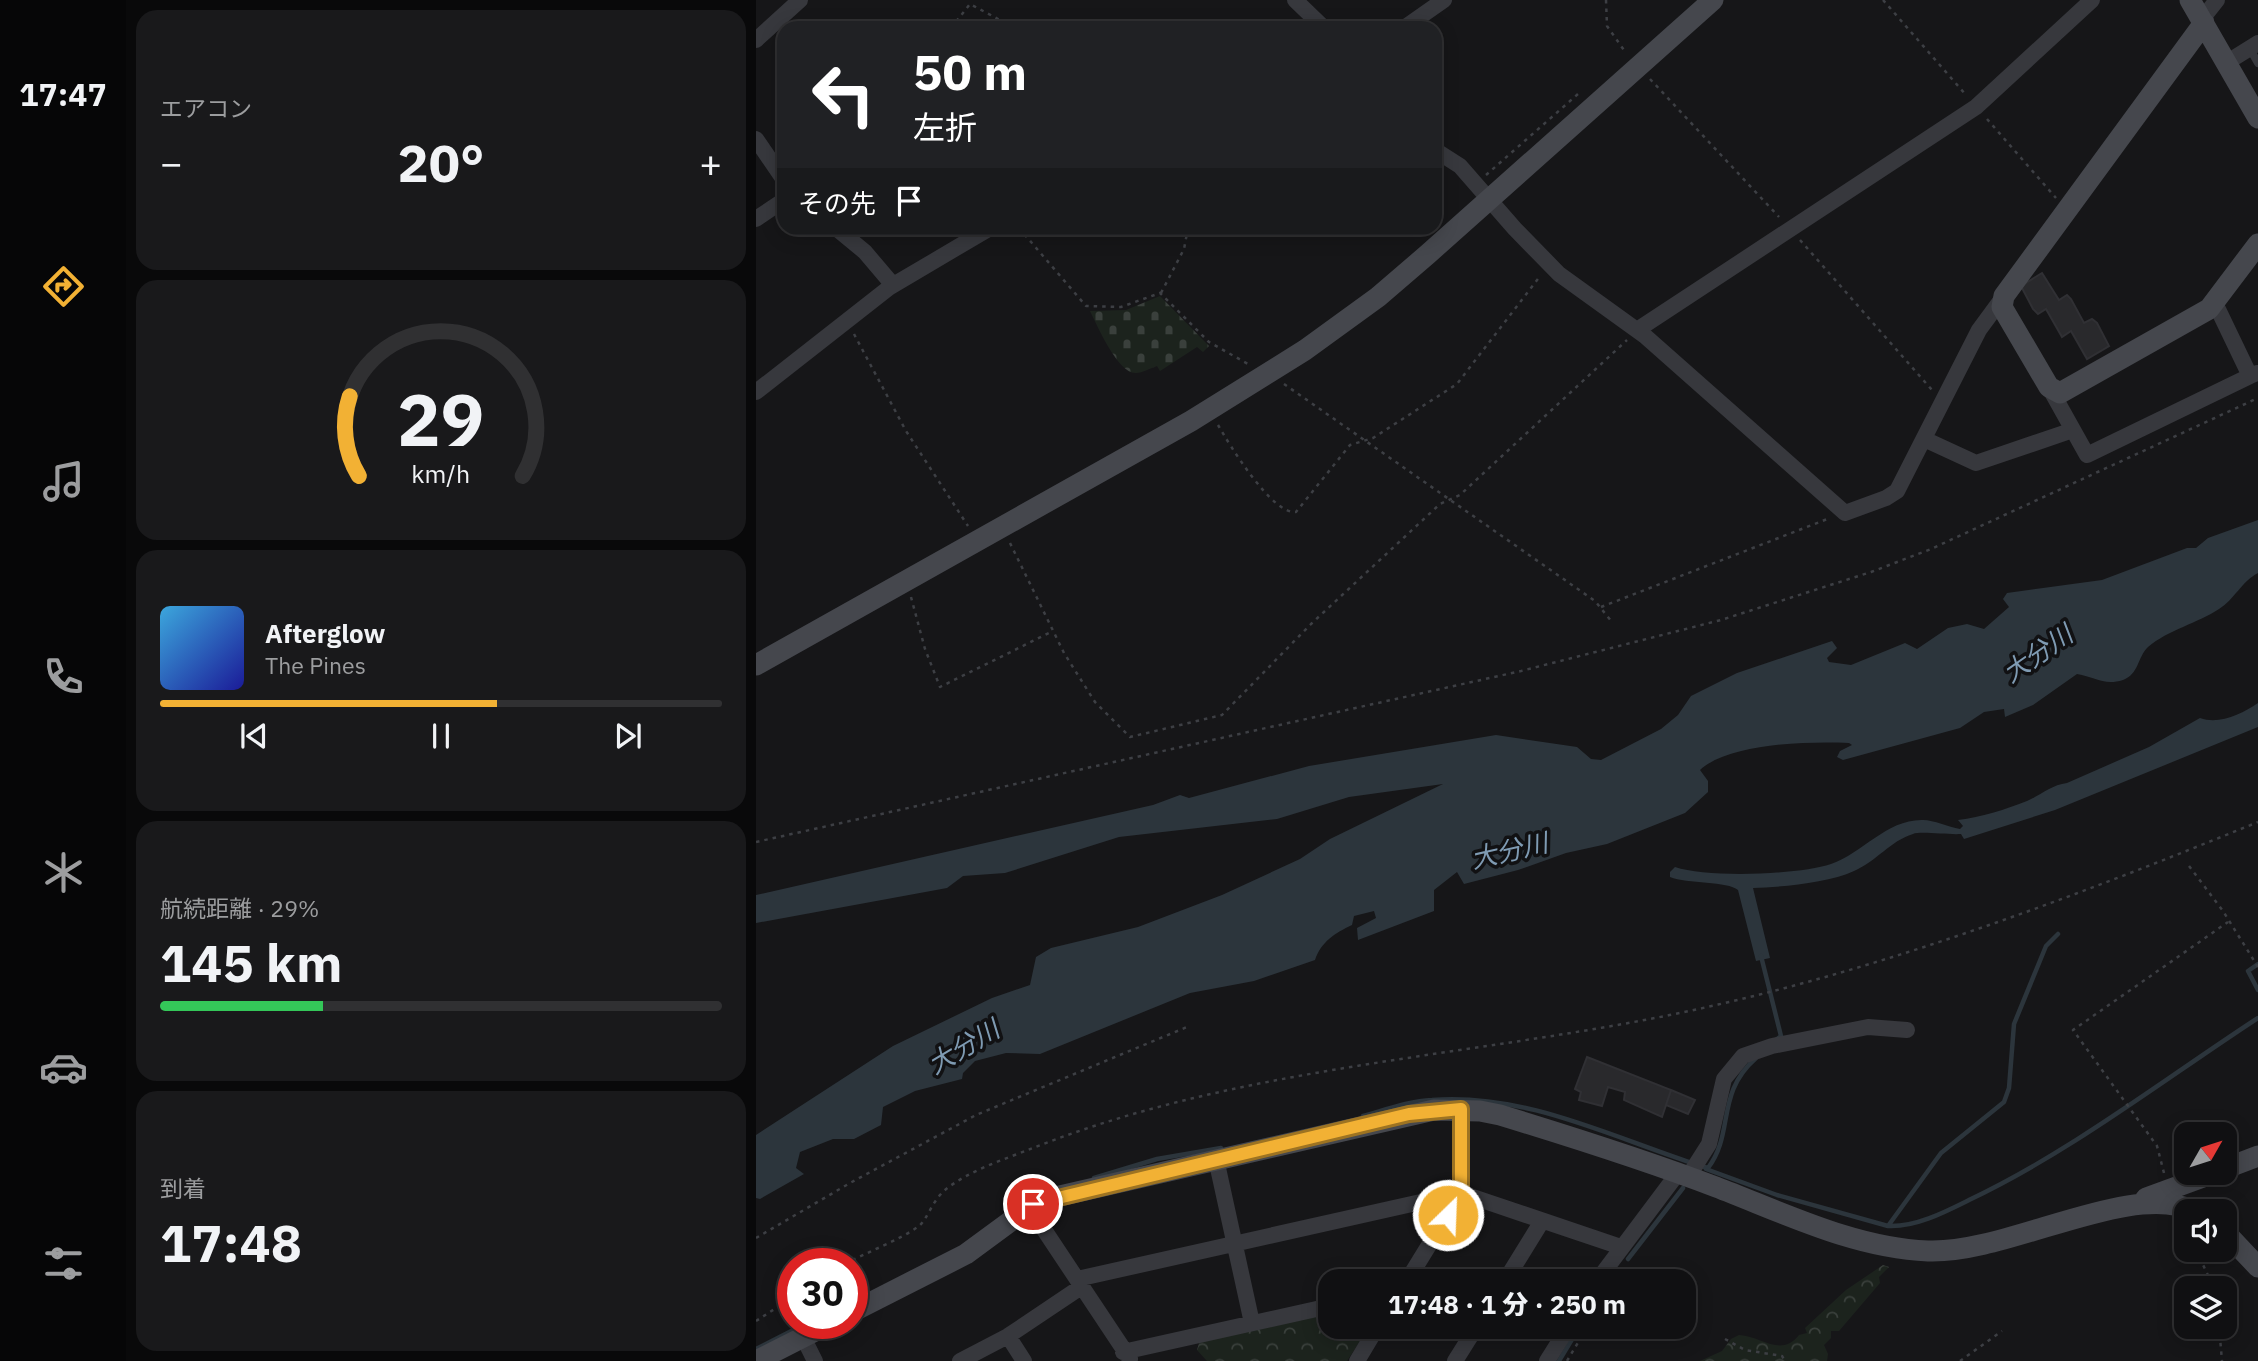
<!DOCTYPE html>
<html lang="ja">
<head>
<meta charset="utf-8">
<style>
  body { margin:0; font-family:"IBM Plex Sans","Noto Sans JP",sans-serif; background:#19191b; color:#f1f3f6; height:100vh; display:flex; flex-direction:column; font-size:26px; white-space:nowrap }
  * { box-sizing:border-box; margin:0 }
  p { font-size:23px; color:#9c9d9f }
  .icon { flex:none; width:38px; height:38px; fill:none; stroke:currentColor; stroke-width:2; stroke-linecap:round; stroke-linejoin:round }
  .map { position:relative; flex:1; overflow:hidden }
  .details { display:flex; flex-direction:column; gap:10px; padding:10px; background:#09090a; width:630px }
  .details>* { flex:none }
  .hud { position:absolute; left:21px; top:21px; width:665px; height:214px; border-radius:21px; box-shadow:0 4px 18px #0003,0 0 0 2px #303032; background:#202124; color:#fff; overflow:hidden }
  .needle { width:46px; rotate:51deg }
  .fabs { position:absolute; left:1418px; top:1122px; display:grid; gap:14px }
  .fabs a { display:grid; place-items:center; width:63px; height:63px; border-radius:14px; background:#101012; box-shadow:0 4px 18px #0003,0 0 0 2px #303032; font-size:35px }
  .speed { position:absolute; left:21px; top:1248px; display:flex; gap:14px; font-size:35px; font-weight:700; text-align:center }
  .speed>* { display:grid; place-content:center; width:91px; height:91px; border-radius:50%; background:#101012; box-shadow:0 4px 18px #0003,0 0 0 2px #303032; line-height:1 }
  .speed .limit { border:10px solid #d22; background:#fff; color:#111 }
  .pin { position:absolute; display:grid; place-items:center; width:60px; height:60px; color:#fff; margin:-30px; border:4px solid #fff; border-radius:50%; box-shadow:0 2px 7px #0007 }
  .me { position:absolute; width:77px; margin:-38px; rotate:24deg; stroke-linejoin:round; filter:drop-shadow(0 0 5px #0008) }
  .turn { display:flex; align-items:center; gap:24px; height:147px; padding:0 21px; font-size:32px }
  .turn .icon { width:91px; height:91px; stroke-width:2.5 }
  .turn b { display:block; font-size:49px; line-height:60px }
  .then { display:flex; align-items:center; height:66px; padding:0 21px; background:#0003; gap:14px; font-size:26px }
  .big { font-size:52px; font-weight:800; line-height:1.1 }
  .details .card { flex:1; display:flex; flex-direction:column; justify-content:center; gap:10px; min-width:0; padding:0 24px; border-radius:21px; background:#19191b }
  .details .dial { align-items:center; gap:0 }
  .dial svg { height:182px; overflow:visible; fill:none; stroke:#303032; stroke-width:7; stroke-linecap:round; text-anchor:middle }
  .dial text { fill:#f1f3f6; stroke:none }
  .song { display:flex; align-items:center; gap:21px }
  .cover { width:84px; height:84px; border-radius:10px; background:linear-gradient(135deg,hsl(200 70% 55%),hsl(240 70% 35%)) }
  .played { height:7px; border-radius:4px; background:linear-gradient(90deg,#f2b134 60%,#303032 60%) }
  .keys { display:flex; justify-content:space-around; direction:ltr }
  .heat { display:flex; justify-content:space-between; align-items:center; font-size:38px; direction:ltr }
  .charge { height:10px; border-radius:5px; background:linear-gradient(90deg,#34c759 29%,#303032 0) }
  .trip { position:absolute; left:562px; top:1269px; width:378px; height:70px; border-radius:21px; background:#101012; box-shadow:0 4px 18px #0003,0 0 0 2px #303032; font-weight:800; line-height:70px; text-align:center }
  main { display:flex; flex:1; min-height:0 }
  .tabs { display:flex; flex-direction:column; width:126px; justify-content:space-around; align-items:center; background:#060607; color:#9c9d9f }
  .tabs .icon { width:49px; height:49px }
  .tabs .on { color:#f2b134 }
  .tabs b { font-size:32px; color:#f1f3f6 }
  .map>svg:first-child { display:block }
</style>
</head>
<body>
<main>
<nav class="tabs">
<b>17:47</b>
<svg class="icon on" aria-label="directions" viewBox="0 0 24 24"><path d="M12 3l9 9-9 9-9-9zM9 14v-3h6M13 9l2 2-2 2"/></svg>
<svg class="icon" aria-label="music" viewBox="0 0 24 24"><path d="M9 18V5l10-2v13"/><circle cx="6" cy="18" r="3"/><circle cx="16" cy="16" r="3"/></svg>
<svg class="icon" aria-label="phone" viewBox="0 0 24 24"><path d="M5 4h4l2 5-3 2q2 4 5 5l2-3 5 2v4C11 20 4 13 5 4z"/></svg>
<svg class="icon" aria-label="climate" viewBox="0 0 24 24"><path d="M12 3v18M4 7l16 10M4 17L20 7"/></svg>
<svg class="icon" aria-label="car" viewBox="0 0 24 24"><path d="M5 17H2v-5l4-1 3-4h7l3 4 3 1v5h-3M9 17h6M6 11h13"/><circle cx="7" cy="17" r="2"/><circle cx="17" cy="17" r="2"/></svg>
<svg class="icon" aria-label="filters" viewBox="0 0 24 24"><path d="M4 7h16M4 17h16"/><circle cx="9" cy="7" r="2"/><circle cx="15" cy="17" r="2"/></svg>
</nav>
<section class="details">
<div class="card"><p>エアコン</p>
<div class="heat"><a>−</a><b class="big">20°</b><a>+</a></div>
</div>
<div class="card dial"><svg viewBox="0 0 100 80">
<path d="M14 69A42 42 0 1 1 86 69"/>
<path d="M14 69A42 42 0 0 1 10 34" stroke="#f2b134"/>
<text x="50" y="56" font-size="32" font-weight="700">29</text>
<text x="50" y="72" font-size="11">km/h</text>
</svg></div>
<div class="card">
<div class="song"><i class="cover"></i><div><b>Afterglow</b><p>The Pines</p></div></div>
<div class="played"></div>
<div class="keys"><svg class="icon" aria-label="previous" viewBox="0 0 24 24"><path d="M18 5L8 12l10 7zM5 5v14"/></svg><svg class="icon" aria-label="pause" viewBox="0 0 24 24"><path d="M8 5v14M16 5v14"/></svg><svg class="icon" aria-label="next" viewBox="0 0 24 24"><path d="M6 5l10 7-10 7zM19 5v14"/></svg></div>
</div>
<div class="card"><p>航続距離 · 29%</p><b class="big">145 km</b><div class="charge"></div></div>
<div class="card"><p>到着</p><b class="big">17:48</b></div>
</section>
<div class="map">
<svg width="1502" height="1361" viewBox="0 0 1502 1361">
  <defs>
    <pattern id="forest-crowns" width="20" height="18" patternUnits="userSpaceOnUse" patternTransform="scale(1.75)"><rect width="20" height="18" fill="#1c231d"/><path d="M2 6a3 3 0 1 1 6 0M12 15a3 3 0 1 1 6 0" fill="none" stroke="#3a403c"/></pattern>
    <pattern id="cemetery-stones" width="16" height="16" patternUnits="userSpaceOnUse" patternTransform="scale(1.75)"><rect width="16" height="16" fill="#1c231d"/><path d="M2 7V4a2 2 0 0 1 4 0v3zM10 15v-3a2 2 0 0 1 4 0v3z" fill="#3a403c"/></pattern>
  </defs>
  <rect width="100%" height="100%" fill="#161618"/>
  <path fill="url(#forest-crowns)" d="M1127,1265L1133,1267L1123,1277L1124,1283L1083,1331H1075V1338L1068,1345L1072,1354L1071,1361H944L966,1351L975,1339L983,1335C1005,1336 1025,1358 1043,1335L1051,1333L1049,1328L1090,1290Z
    M574,1312V1326L613,1327L591,1361H451L441,1350L444,1340Z"/>
  <path fill="url(#cemetery-stones)" d="M404,296L453,346L447,352L441,347L404,371L401,366C395,368 386,373 380,373C362,374 341,325 334,311L370,310Z"/>
  <path fill="#2c353c" d="M1502,520V573C1485,582 1479,599 1463,609C1442,623 1412,630 1392,647C1381,658 1383,674 1367,680C1348,686 1339,677 1321,674L1277,705L1249,717L1248,709L1228,712L1204,728L1087,760L1081,757L1084,751L1096,745L1093,743C1055,741 973,743 944,770L952,781V792L929,813L851,844L810,853L762,870L708,884L701,872L678,890V911L602,940L601,928L620,918L618,911L598,916L596,925C579,933 565,942 559,960L498,981L434,993L284,1054L250,1053L219,1061L207,1073L206,1079L159,1091L127,1107L125,1125L98,1139H77L44,1152L40,1168L48,1174L4,1199L0,1198V1135L137,1046L236,998L274,985L280,957L295,948L382,927L466,895L544,859L574,839L687,784L593,797L521,819L363,837L249,873L207,876L191,888L0,923V895L397,805L424,795L433,798L553,766L740,735L821,747L835,759L845,760L905,729L922,715L935,696L981,673L1076,641L1081,648L1071,658L1073,662L1095,665L1149,643L1161,649L1192,628L1211,624L1228,629L1253,607L1247,599L1251,593L1346,580L1431,548H1440L1452,538Z
    M1502,703V727L1299,810L1208,839L1205,834C1193,835 1164,831 1157,834C1134,841 1121,861 1098,871C1072,883 1026,887 997,888L1014,958L1000,961L982,890C972,881 931,884 914,877V872L919,867C951,878 1042,875 1075,864C1107,853 1131,819 1167,820C1178,820 1192,827 1204,829L1207,826L1202,820C1226,817 1248,810 1271,801C1285,795 1295,785 1311,783L1393,747L1444,718C1463,725 1486,714 1502,703Z"/>
  <g fill="none" stroke-linecap="round" stroke-linejoin="round">
    <path stroke="#2c353c" stroke-width="4.5" d="M1005,956L1025,1036L1020,1040
      M1502,964L1492,971L1502,990
      M607,1116C629,1110 653,1101 676,1100C768,1093 851,1135 936,1163
      M945,1166L952,1168C979,1132 959,1094 1000,1058
      M950,1169L1021,1195L1132,1226L1185,1153L1248,1102L1253,1088L1258,1024L1290,946L1302,934
      M338,1178L401,1159L465,1148
      M1133,1226C1160,1227 1189,1212 1213,1200C1316,1151 1407,1080 1502,1018
      M872,1259L927,1188
      M856,1281L863,1271
      M0,1349L51,1323
      M803,1361L824,1326"/>
  </g>
  <path fill="#29292c" stroke="#303034" stroke-width="2" d="M1286,273L1303,300L1311,295L1315,299L1328,323L1336,319L1341,323L1353,346L1331,359L1315,331L1306,337L1290,309L1282,314L1277,309L1265,286Z
    M831,1057L915,1090L906,1117L868,1100L869,1092L852,1087L846,1106L823,1100L825,1092L819,1089Z
    M915,1090L939,1100L932,1114L910,1105Z"/>
  <g fill="none" stroke-linecap="round" stroke-linejoin="round">
    <path stroke="#3d3f44" stroke-width="2.5" stroke-dasharray="3.5 5" stroke-linecap="butt" d="M850,0L851,26L870,53
      M1127,0L1210,95
      M195,28L214,4L259,28
      M894,79L1023,217
      M1231,119L1300,198
      M730,175L822,94
      M263,228L330,306L365,307L404,293L453,342L492,364
      M1044,240L1176,390
      M405,293L428,249L432,228
      M98,334L150,431L212,526
      M528,384L839,601L856,622
      M462,425C473,444 516,515 540,512L594,445L617,438L701,384L785,275
      M254,543L308,653L339,702L374,737L466,715L555,624L684,504L704,495L871,340
      M155,597L169,649L184,687L297,631
      M845,607L1074,518
      M0,842L765,671L965,620L1115,572L1175,549L1502,398
      M1433,866L1467,911L1502,967
      M1408,1173L1401,1146L1317,1030L1472,922
      M0,1238L94,1183L220,1115L431,1027
      M1440,1250L1458,1288
      M89,1264C113,1251 142,1241 163,1226C171,1220 176,1201 189,1190C212,1171 249,1159 277,1148C479,1068 699,1058 909,1016C1113,975 1311,900 1502,822
      M864,1281L870,1267
      M0,1321L37,1297
      M1463,1326L1466,1361
      M969,1339L989,1350L1026,1356L1029,1361
      M811,1361L832,1326
      M1204,1361L1246,1331"/>
    <path stroke="#37383d" stroke-width="8" d="M1494,49L1502,63"/>
    <path stroke="#37383d" stroke-width="16" d="M539,0L568,28
      M1446,19L1461,0
      M648,28L688,0
      M0,40L44,0
      M1470,63L1502,43
      M0,139L28,180
      M679,150L704,166L759,229L803,274L889,336L1089,513L1130,498L1141,491L1223,330L1248,296
      M0,219L28,200
      M80,228L109,252L137,285
      M1459,303L1494,376L1501,373
      M881,330L1220,107L1336,0
      M1293,387L1331,455L1494,376
      M0,392L134,287L234,228
      M1168,439L1220,463L1317,430
      M460,1159L496,1323
      M932,1177L953,1144L968,1079L987,1056L1016,1046L1112,1027L1151,1030
      M273,1207L374,1359
      M321,1279L705,1193L865,1247
      M651,1281L705,1193V1109
      M749,1281L786,1221
      M841,1281L922,1173
      M252,1336L268,1361
      M47,1337L59,1361
      M367,1352L574,1306
      M204,1361L252,1336L325,1287
      M601,1361L622,1326
      M699,1361L721,1326
      M791,1361L813,1326"/>
    <path stroke="#45474d" stroke-width="21" d="M1434,0L1502,118
      M1448,23L1248,296L1246,307L1293,387L1304,393L1453,309L1502,244
      M0,665L435,421L549,350L622,297L672,254L957,0
      M1468,1169L1502,1156
      M1390,1198L1461,1172
      M1468,1231L1502,1267
      M96,1312L210,1254L282,1201L678,1110L724,1111L744,1115C816,1137 889,1160 960,1187C1028,1213 1098,1248 1172,1251C1252,1254 1374,1180 1439,1211
      M0,1361L75,1323"/>
  </g>
  <g fill="none" stroke-linecap="round" stroke-linejoin="round">
    <g stroke="#9d7322" stroke-width="18">
      <path id="route" d="M277,1204L653,1114L705,1109V1193L692,1215"/>
    </g>
    <use href="#route" stroke="#f2b134" stroke-width="12"/>
  </g>
  <g text-anchor="middle" dominant-baseline="central" stroke-width="7" stroke-linejoin="round" paint-order="stroke">
    <g font-size="26" font-style="italic" fill="#7f9bb3" stroke="#111113">
      <text transform="translate(1281 653) rotate(-35)">大分川</text>
      <text transform="translate(753 850) rotate(-13)">大分川</text>
      <text transform="translate(207 1046) rotate(-31)">大分川</text>
    </g>
  </g>
</svg>
<div class="fabs">
<a><svg class="needle" viewBox="-14 -14 28 28"><path d="M0-13l5 13h-10z" fill="#e53935"/><path d="M0 13l5-13h-10z" fill="#9c9d9f"/></svg></a>
<a><svg class="icon" aria-label="sound" viewBox="0 0 24 24"><path d="M4 9h4l5-4v14l-5-4H4zM17 9q2 3 0 6"/></svg></a>
<a><svg class="icon" aria-label="layers" viewBox="0 0 24 24"><path d="M12 4l9 5-9 5-9-5zM3 14l9 5 9-5"/></svg></a>
</div>
<div class="speed"><div class="limit">30</div></div>
<div class="pin" style="left:277px;top:1204px;background:#d93025"><svg class="icon" aria-label="arrive" viewBox="0 0 24 24"><path d="M6 21V4h12l-3 4 3 4H6"/></svg></div>
<svg class="me" style="left:692px;top:1215px" viewBox="-20 -20 40 40"><circle r="17" fill="#f2b134" stroke="#fff" stroke-width="3"/><path d="M0-11L8 9 0 5-8 9z" fill="#fff"/></svg>
<div class="trip">17:48 · 1 分 · 250 m</div>
<div class="hud">
<div class="turn"><svg class="icon" aria-label="left" viewBox="0 0 24 24"><path d="M17 20v-9H6M10 6l-5 5 5 5"/></svg><div><b>50 m</b>左折</div></div>
<div class="then">その先<svg class="icon" aria-label="arrive" viewBox="0 0 24 24"><path d="M6 21V4h12l-3 4 3 4H6"/></svg></div>
</div>
</div>
</main>
</body>
</html>
